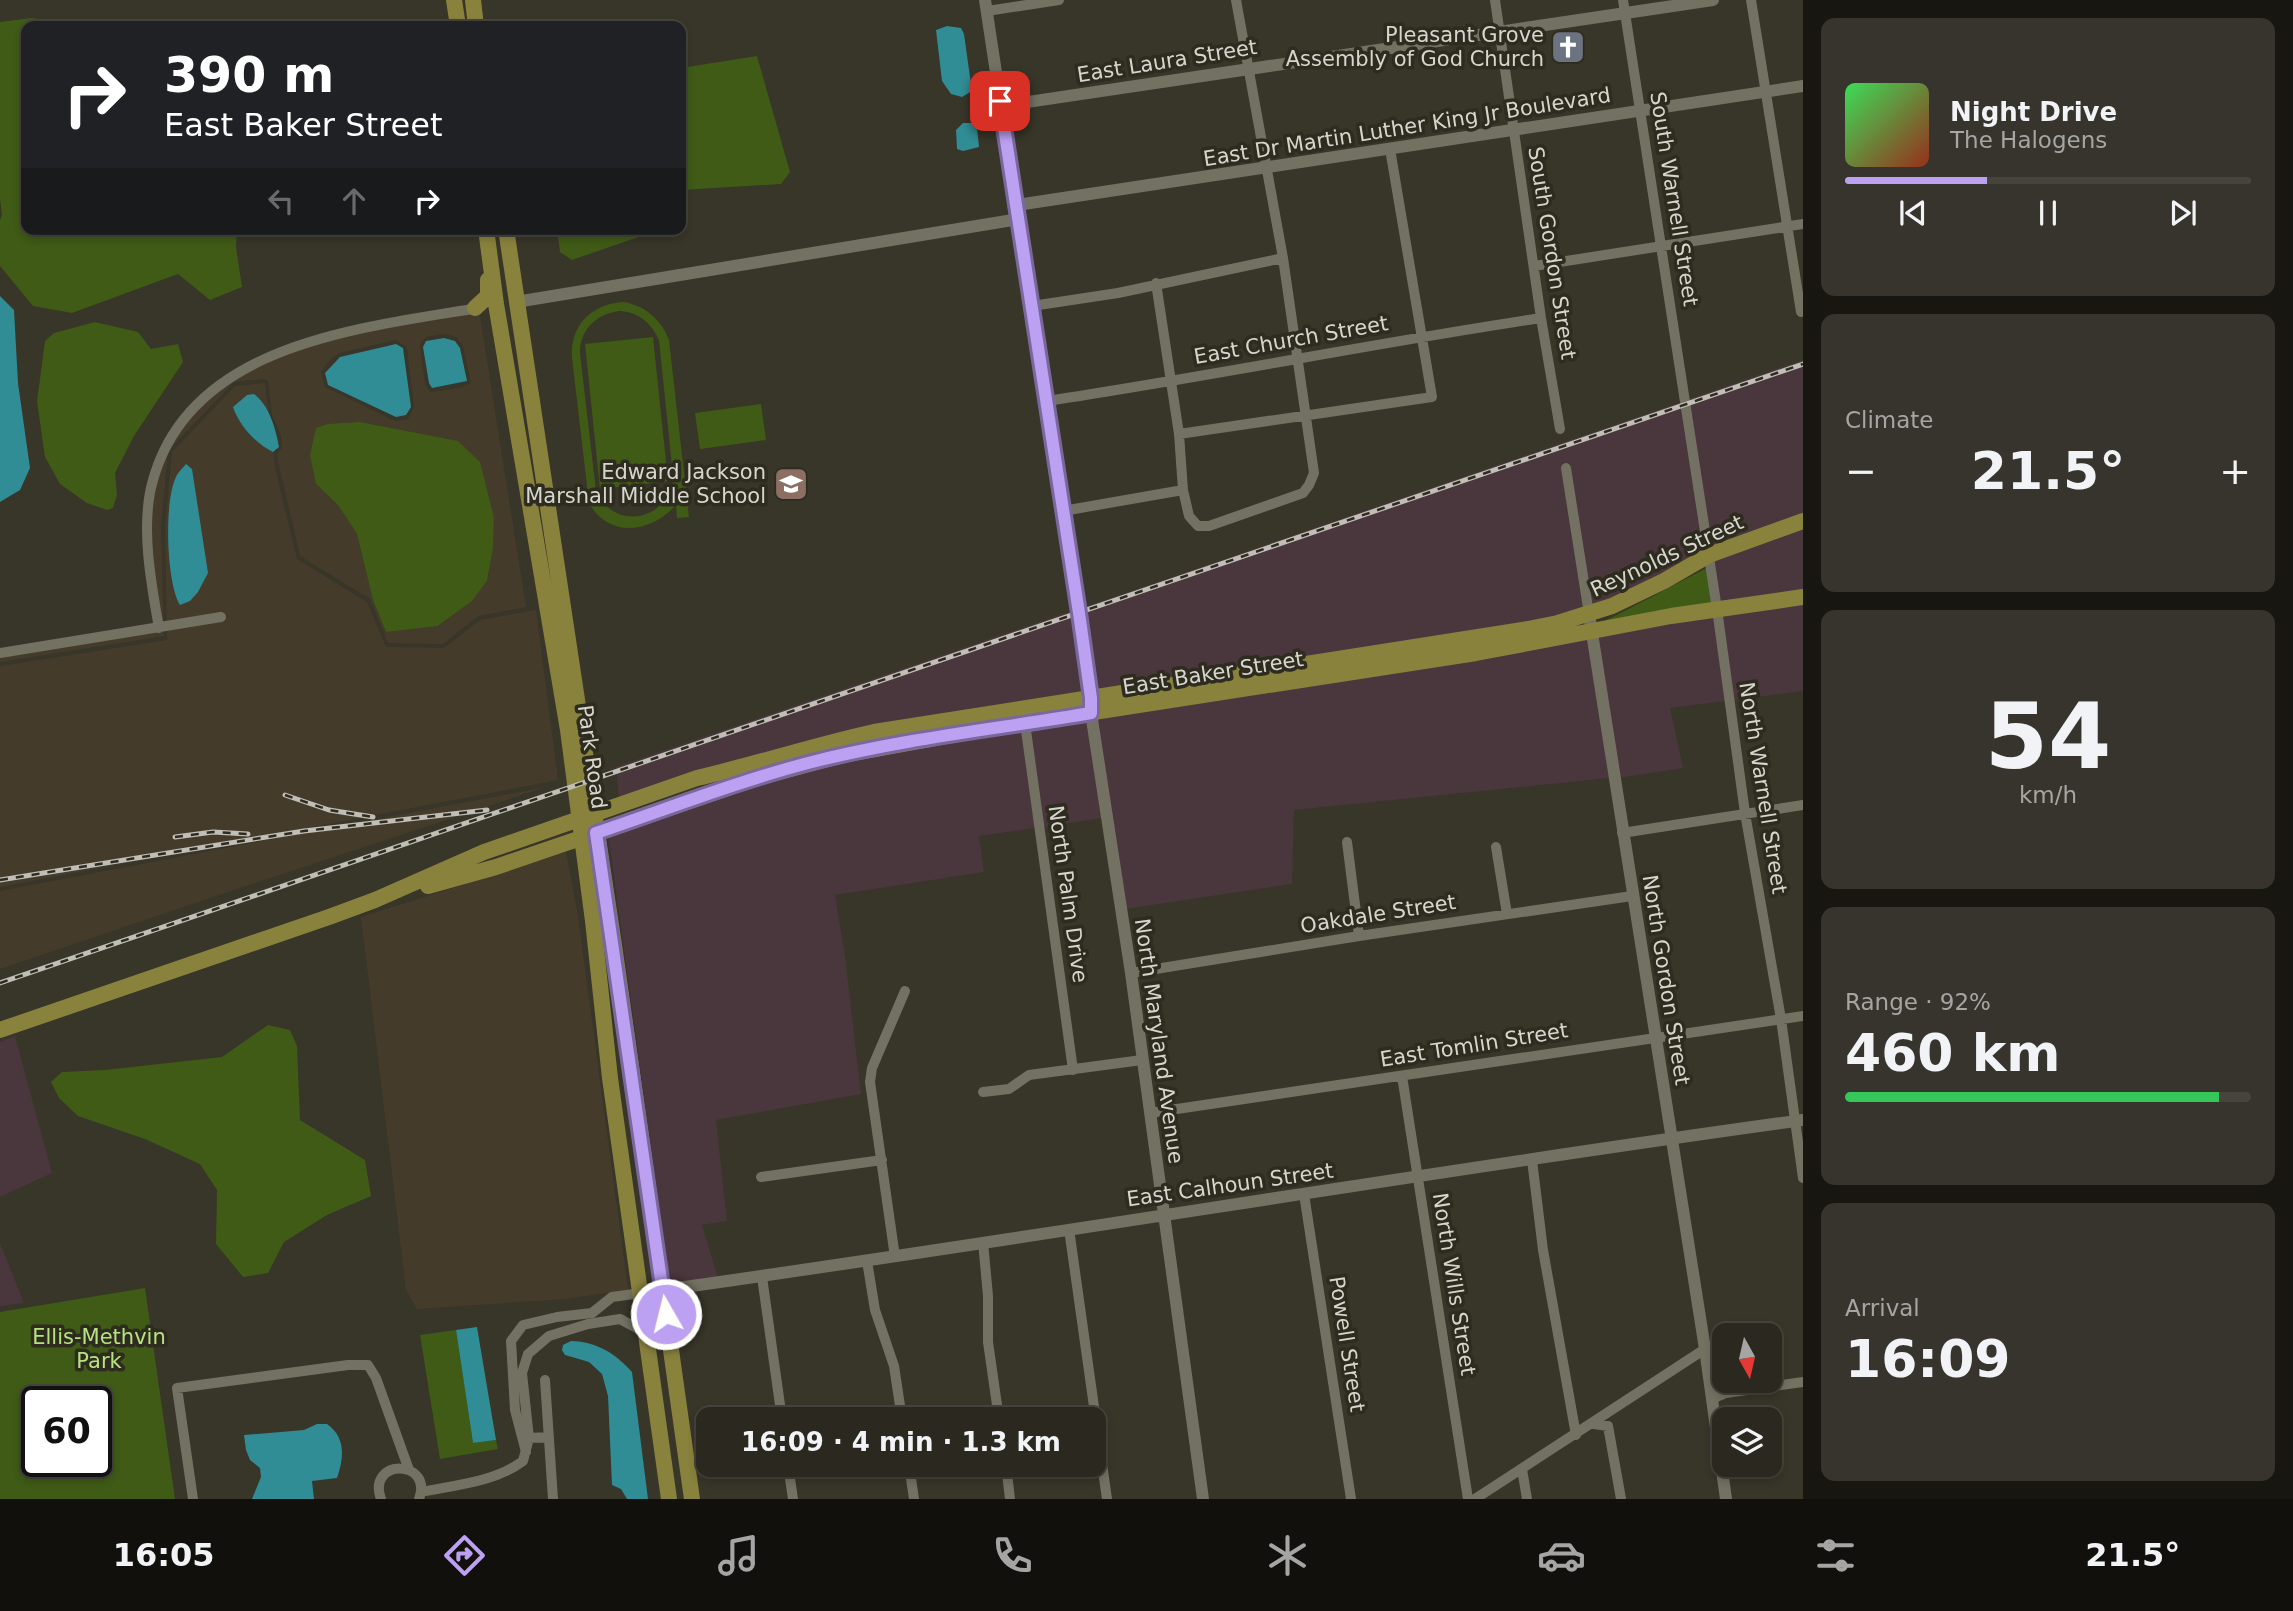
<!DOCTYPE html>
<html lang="en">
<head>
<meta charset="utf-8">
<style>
  body { margin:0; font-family:"DejaVu Sans",sans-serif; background:#36342c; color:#f1f3f6; height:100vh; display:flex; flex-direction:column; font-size:26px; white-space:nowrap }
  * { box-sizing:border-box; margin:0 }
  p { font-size:23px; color:#a5a6a4 }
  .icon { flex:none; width:38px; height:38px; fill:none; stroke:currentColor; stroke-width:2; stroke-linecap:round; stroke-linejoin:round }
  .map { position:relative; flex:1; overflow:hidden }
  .side { display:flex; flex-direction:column; gap:18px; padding:18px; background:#171611; width:490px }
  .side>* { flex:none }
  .banner { position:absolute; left:21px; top:21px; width:665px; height:214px; border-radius:14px; box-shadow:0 4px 10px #0003,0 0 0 2px #46443d; background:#202124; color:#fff; overflow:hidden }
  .needle { width:46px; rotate:172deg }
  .controls { position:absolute; left:1712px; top:1323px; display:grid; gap:14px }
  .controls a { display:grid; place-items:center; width:70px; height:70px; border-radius:14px; background:#2a281f; box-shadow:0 4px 10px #0003,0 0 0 2px #46443d; font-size:35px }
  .speed { position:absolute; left:21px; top:1386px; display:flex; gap:14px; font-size:35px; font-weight:700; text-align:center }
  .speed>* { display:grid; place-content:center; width:91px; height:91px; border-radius:50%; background:#2a281f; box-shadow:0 4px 10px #0003,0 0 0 2px #46443d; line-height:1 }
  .speed .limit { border:4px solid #111; border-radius:10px; background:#fff; color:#111 }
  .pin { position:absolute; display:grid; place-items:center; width:60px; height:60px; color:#fff; margin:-30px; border-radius:14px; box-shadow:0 4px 10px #0006 }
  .me { position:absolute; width:77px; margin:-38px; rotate:352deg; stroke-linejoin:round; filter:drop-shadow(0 0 5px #0008) }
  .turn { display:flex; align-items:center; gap:24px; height:147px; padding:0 28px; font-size:32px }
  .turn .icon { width:91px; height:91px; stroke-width:2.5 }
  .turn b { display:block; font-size:49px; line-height:60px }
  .lanes { display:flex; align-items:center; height:66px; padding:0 28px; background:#0003; justify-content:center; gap:35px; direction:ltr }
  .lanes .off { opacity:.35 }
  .big { font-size:52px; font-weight:600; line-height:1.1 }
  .side .widget { flex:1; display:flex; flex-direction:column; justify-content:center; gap:10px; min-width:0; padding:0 24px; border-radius:14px; background:#36342c }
  .side .dial { align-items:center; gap:0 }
  .dial b { font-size:91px; line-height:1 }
  .song { display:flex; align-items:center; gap:21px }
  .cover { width:84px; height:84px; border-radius:10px; background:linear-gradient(135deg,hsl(130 70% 55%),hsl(10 70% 35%)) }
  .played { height:7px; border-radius:4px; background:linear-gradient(90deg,#bca0f2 35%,#46443d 35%) }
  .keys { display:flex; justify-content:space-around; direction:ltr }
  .heat { display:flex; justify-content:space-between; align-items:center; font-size:38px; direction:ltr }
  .charge { height:10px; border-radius:5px; background:linear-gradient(90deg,#34c759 92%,#46443d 0) }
  .trip { position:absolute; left:696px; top:1407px; width:410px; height:70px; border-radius:14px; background:#2a281f; box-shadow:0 4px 10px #0003,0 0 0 2px #46443d; font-weight:600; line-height:70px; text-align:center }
  .tabs { display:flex; height:112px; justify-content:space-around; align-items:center; background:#11100c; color:#a5a6a4 }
  .tabs .icon { width:49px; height:49px }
  .tabs .active { color:#bca0f2 }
  .tabs b { font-size:32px; color:#f1f3f6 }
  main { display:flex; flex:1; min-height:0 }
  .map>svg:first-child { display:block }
</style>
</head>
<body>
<main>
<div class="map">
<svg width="1803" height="1499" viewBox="0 0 1803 1499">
  <rect width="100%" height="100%" fill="#383529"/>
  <path fill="#4a363d" d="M1803,360V516L1712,548L1689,399Z
    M1681,402L1704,551L1662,577L1592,608L1570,463H1562L1584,611L1557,618L1095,692L1082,608Z
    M1803,526V592L1721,604L1714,558Z
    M1803,602V691L1734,700L1722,613Z
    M1074,610L1086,694L977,711L619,799L616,767Z
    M1714,615L1726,701L1670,708L1683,768L1618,778L1597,636Z
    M1588,637L1609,778L1294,810L1292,884L1125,909L1096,717Z
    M1087,719L1102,818L1044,827L1030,728Z
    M1021,729L1035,828L979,836L984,872L835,895L845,956L861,1094L716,1120L727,1221L702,1225L718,1278L670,1284L609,841L611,834L807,769Z
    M15,1036L52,1173L0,1197V1042Z
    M0,1243L24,1303L0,1306Z"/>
  <path fill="#453b2b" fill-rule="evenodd" d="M469,307L479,310L526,607L478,616L443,644L388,643L370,599L300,556L279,466L277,454L282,448L281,435L272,415L268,381L264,379L234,382L168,451L161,527L164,636L0,662V650L161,629L148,526L154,478L175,429L208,389L284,350L404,314ZM444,334L456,337L463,346L471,383L461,388L430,392L425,384L420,344L426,337ZM396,340L407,348L414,407L408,419L395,421L325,387L321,372L328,362L339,353ZM360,422L411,432L494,518L493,548L487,581L472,601L439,626L386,632L373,600L357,534L338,505L316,484Z
    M265,383L275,467L297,559L367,602L386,647L444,648L480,620L536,610L558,780L0,887V666L167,640L165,527L172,452L235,386Z
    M546,787L222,894L0,969V891Z
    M566,852L578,916L628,1290L565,1299L417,1309L406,1290L361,917Z"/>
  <path fill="#3f5b16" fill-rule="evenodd" d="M32,18L71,24L73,26H26V229H237L236,247L242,287L210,300L178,274L72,313L33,306L0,266V220L2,215L0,199V22Z
    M757,56L790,172L781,184L681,190V68Z
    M557,229H645L647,234L572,260L560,252Z
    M624,302C645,306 661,319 669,340L689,517L677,518L676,505C651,533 609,539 589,503L572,358C570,325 591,304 624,302ZM621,311C640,313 651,323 659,340L673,476C670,521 614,532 596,491L580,353C580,329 597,313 621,311Z
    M95,322L138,332L151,349L178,344L183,362L134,436L115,473L117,495L113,508L107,510L87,503L60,484L45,457L37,401L45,341L54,333Z
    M653,337L668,481L600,489L585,344Z
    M761,404L766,440L700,449L695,413Z
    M360,422L458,441L480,462L494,518L493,548L487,581L472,601L438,626L386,632L373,600L357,534L338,505L316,484L310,455L316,428L328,424Z
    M1707,568L1713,604L1600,623C1636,606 1671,586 1707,568Z
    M268,1025L290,1030L297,1046L300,1120L365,1160L371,1196L327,1215L284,1242L268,1273L243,1277L216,1244L217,1190L200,1164L145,1139L78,1116L59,1098L51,1082L62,1072L105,1070L222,1057Z
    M145,1288L175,1499H0V1312ZM37,1402H96V1461H37Z
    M456,1330L473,1443L496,1440L498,1449L440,1459L420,1335Z"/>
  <path fill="#308c95" d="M947,26L961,28L964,34L972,91L962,97L951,94L942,81L936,30Z
    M963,123H974L977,128L979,147L963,151L957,149L956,130Z
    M0,296L14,310L18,383L30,468L20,490L0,502Z
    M444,338L455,341L460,348L467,381L432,388L429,383L423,347L426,341Z
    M396,344L403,348L411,407L406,415L396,417L328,385L325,373L340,357Z
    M254,394C269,405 276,429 279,447L273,452C256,444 239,425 233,407L247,395Z
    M186,464L192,469L208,573L198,592L190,601L180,605C166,582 164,501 176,477C178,472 183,468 186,464Z
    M477,1327L496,1440L473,1443L456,1330Z
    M571,1341C597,1342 615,1353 632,1372L648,1499H627L621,1489L612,1485L608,1396L602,1374L589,1362L565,1355L562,1350L563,1345Z
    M317,1424H327C346,1437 344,1458 337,1478L312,1481L314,1499H252L261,1477L260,1468L250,1460L246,1450L244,1435L304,1430Z"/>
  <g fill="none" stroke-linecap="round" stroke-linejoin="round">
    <path stroke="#737162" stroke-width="10" d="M1495,0L1541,318L1560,429
      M1623,0L1717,609L1745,813L1781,1019L1803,1178
      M1751,0L1801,312
      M987,11L1059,0
      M1534,266L1803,224
      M1156,283L1179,434L1183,490L1189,516L1198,526H1209L1303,493L1309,485L1314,473L1283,258L1236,0
      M1032,306L1118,293L1283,258
      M1047,401C1212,376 1376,343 1541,318
      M1179,434L1432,397L1390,149
      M1566,468L1589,614
      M1063,511L1183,490
      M159,628C151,583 140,524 153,480C191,343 361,328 478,308
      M0,653L221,617
      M1025,723L1073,1070
      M1622,833L1803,805
      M1347,842L1359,936
      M1496,847L1507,914
      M1131,973L1359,936L1632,896
      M1402,1076L1468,1499
      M983,1092L1009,1089L1029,1075L1142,1060
      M1150,1113L1803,1016
      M1532,1160L1543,1250L1576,1435
      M761,1177L882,1160
      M1304,1194L1351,1499
      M1069,1229L1107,1499
      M983,1242L988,1296V1342L999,1419
      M895,1257L870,1082L872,1068L905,991
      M867,1261L875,1310L894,1366L902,1419
      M762,1277L782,1419
      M545,1380L553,1499
      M1712,1399L1726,1393L1803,1382
      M1594,1424L1608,1426L1621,1499
      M529,1438L549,1437
      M526,1452L515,1410L511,1341L523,1325L557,1317L592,1313L612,1297L663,1290
      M788,1465L793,1499
      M909,1465L914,1499
      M1006,1465L1010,1499
      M1522,1469L1527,1499
      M421,1492C455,1485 495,1482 523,1461L529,1438L522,1373L528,1354L549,1336L588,1324L620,1319L646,1333
      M193,1499L177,1388L348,1365H368L376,1378L409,1470
      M381,1499C366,1458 434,1459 419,1499
      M1475,1499L1705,1349"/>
    <path stroke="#737162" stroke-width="12" d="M985,0L1090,690L1091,713L1131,973L1203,1499
      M1001,106L1713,0
      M1017,205L1803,86
      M516,302L1019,219
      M1589,614L1705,1349L1726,1499
      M663,1290C1043,1237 1422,1172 1803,1120"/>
    <path stroke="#89823d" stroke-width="16" d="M454,0L458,26
      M473,0L476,26
      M486,229L496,304L568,730L593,921L610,1078L669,1499
      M506,229L614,945L692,1499
      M475,308L488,296V280
      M428,886L496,867L760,777L843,755L997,727L1476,653L1671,616L1803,597
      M0,1030L329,917L375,900L484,852L697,778C757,764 815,745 874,732L1528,629L1558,623L1612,606L1664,581L1709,555L1803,521"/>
    <g stroke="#c0beb6" stroke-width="5">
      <path id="rail" d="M285,795L329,810L373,817
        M175,837L213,832L248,834
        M0,880L304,831L487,810
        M0,983L1803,364"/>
    </g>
    <use href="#rail" stroke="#2e2b1f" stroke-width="2.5" stroke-dasharray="8" stroke-linecap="butt"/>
  </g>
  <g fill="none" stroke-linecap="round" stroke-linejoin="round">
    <g stroke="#7a689d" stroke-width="18">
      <path id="route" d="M666,1314L596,833C667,809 736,782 808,763C901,739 996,729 1091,713V698L1079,613L1000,101"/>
    </g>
    <use href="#route" stroke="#bca0f2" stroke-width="12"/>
  </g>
  <defs>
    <g id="church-square" transform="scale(1.75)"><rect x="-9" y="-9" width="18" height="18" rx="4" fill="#6b7280" stroke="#2e2b1f"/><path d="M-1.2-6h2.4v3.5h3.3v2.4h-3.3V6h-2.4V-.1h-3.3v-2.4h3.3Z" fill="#fff"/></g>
    <g id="school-square" transform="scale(1.75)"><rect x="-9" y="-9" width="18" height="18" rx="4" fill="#8d6e63" stroke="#2e2b1f"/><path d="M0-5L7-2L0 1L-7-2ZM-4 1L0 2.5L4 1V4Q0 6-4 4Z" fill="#fff"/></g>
  </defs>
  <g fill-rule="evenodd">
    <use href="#church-square" x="1568" y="47"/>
    <use href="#school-square" x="791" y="484"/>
  </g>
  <g text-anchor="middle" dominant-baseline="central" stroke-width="7" stroke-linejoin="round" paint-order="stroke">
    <g font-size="21" fill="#d7d6ce" stroke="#2e2b1f" text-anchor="end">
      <text x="1544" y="35">Pleasant Grove<tspan x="1544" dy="24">Assembly of God Church</tspan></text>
      <text x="766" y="472">Edward Jackson<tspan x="766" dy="24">Marshall Middle School</tspan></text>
    </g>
    <g font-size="21" fill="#d7d6ce" stroke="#2e2b1f">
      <text transform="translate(1167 61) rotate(-9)">East Laura Street</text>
      <text transform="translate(1407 127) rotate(-9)">East Dr Martin Luther King Jr Boulevard</text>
      <text transform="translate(1674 199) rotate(81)">South Warnell Street</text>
      <text transform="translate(1552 253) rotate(81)">South Gordon Street</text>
      <text transform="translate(1291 340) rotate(-10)">East Church Street</text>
      <text transform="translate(1667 556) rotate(-25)">Reynolds Street</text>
      <text transform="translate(1213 673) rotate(-9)">East Baker Street</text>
      <text transform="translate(592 757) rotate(82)">Park Road</text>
      <text transform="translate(1763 788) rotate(81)">North Warnell Street</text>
      <text transform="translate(1068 894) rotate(82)">North Palm Drive</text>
      <text transform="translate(1378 914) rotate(-9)">Oakdale Street</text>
      <text transform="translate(1666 980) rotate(81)">North Gordon Street</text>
      <text transform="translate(1159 1041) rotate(82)">North Maryland Avenue</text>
      <text transform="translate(1474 1045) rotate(-9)">East Tomlin Street</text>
      <text transform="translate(1230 1185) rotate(-8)">East Calhoun Street</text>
      <text transform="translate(1454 1284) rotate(81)">North Wills Street</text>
      <text transform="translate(1347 1344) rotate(81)">Powell Street</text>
    </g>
    <g font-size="21" fill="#b6e380" stroke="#2e2b1f">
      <text x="99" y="1337">Ellis-Methvin<tspan x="99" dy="24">Park</tspan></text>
    </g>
  </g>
</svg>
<div class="controls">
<a><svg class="needle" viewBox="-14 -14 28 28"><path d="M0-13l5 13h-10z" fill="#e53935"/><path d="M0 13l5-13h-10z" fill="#a5a6a4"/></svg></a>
<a><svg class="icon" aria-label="layers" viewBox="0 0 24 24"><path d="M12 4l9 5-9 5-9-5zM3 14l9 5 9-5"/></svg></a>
</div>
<div class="speed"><div class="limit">60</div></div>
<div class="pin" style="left:1000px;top:101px;background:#d93025"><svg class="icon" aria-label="arrive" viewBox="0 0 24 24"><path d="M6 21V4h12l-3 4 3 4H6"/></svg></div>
<svg class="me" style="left:666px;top:1314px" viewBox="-20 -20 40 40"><circle r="17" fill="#bca0f2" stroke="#fff" stroke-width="3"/><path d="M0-11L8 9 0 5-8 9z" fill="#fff"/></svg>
<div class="trip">16:09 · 4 min · 1.3 km</div>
<div class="banner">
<div class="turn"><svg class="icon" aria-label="right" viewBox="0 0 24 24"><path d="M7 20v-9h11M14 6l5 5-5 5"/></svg><div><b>390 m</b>East Baker Street</div></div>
<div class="lanes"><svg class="icon off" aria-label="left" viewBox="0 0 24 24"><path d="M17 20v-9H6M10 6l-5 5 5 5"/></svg><svg class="icon off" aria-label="ahead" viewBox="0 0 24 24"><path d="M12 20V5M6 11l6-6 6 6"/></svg><svg class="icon" aria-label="right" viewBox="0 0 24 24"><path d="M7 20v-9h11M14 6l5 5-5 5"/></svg></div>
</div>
</div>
<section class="side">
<div class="widget">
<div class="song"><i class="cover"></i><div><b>Night Drive</b><p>The Halogens</p></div></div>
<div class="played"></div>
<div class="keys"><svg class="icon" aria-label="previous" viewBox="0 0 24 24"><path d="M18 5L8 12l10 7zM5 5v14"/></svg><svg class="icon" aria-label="pause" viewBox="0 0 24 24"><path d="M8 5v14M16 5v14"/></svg><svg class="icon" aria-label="next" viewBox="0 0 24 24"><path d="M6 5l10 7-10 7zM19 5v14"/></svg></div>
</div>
<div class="widget"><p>Climate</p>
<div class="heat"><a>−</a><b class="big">21.5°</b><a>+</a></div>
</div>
<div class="widget dial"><b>54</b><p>km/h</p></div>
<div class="widget"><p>Range · 92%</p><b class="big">460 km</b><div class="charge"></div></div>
<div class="widget"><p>Arrival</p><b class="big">16:09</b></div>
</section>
</main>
<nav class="tabs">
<b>16:05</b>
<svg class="icon active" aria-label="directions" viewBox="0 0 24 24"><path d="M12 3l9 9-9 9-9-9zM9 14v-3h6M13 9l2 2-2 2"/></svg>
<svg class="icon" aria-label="music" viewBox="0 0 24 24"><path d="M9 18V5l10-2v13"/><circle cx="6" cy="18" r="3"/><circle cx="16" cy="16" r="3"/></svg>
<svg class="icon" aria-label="phone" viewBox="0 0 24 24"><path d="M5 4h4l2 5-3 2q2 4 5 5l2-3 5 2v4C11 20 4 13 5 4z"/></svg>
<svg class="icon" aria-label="climate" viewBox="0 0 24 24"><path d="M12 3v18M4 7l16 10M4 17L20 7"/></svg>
<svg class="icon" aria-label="car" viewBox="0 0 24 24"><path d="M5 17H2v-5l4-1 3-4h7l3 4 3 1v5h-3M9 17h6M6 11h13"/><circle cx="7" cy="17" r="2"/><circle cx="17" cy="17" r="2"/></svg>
<svg class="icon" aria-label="filters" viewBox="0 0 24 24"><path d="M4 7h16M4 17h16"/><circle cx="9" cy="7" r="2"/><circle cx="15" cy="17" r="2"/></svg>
<b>21.5°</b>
</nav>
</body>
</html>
